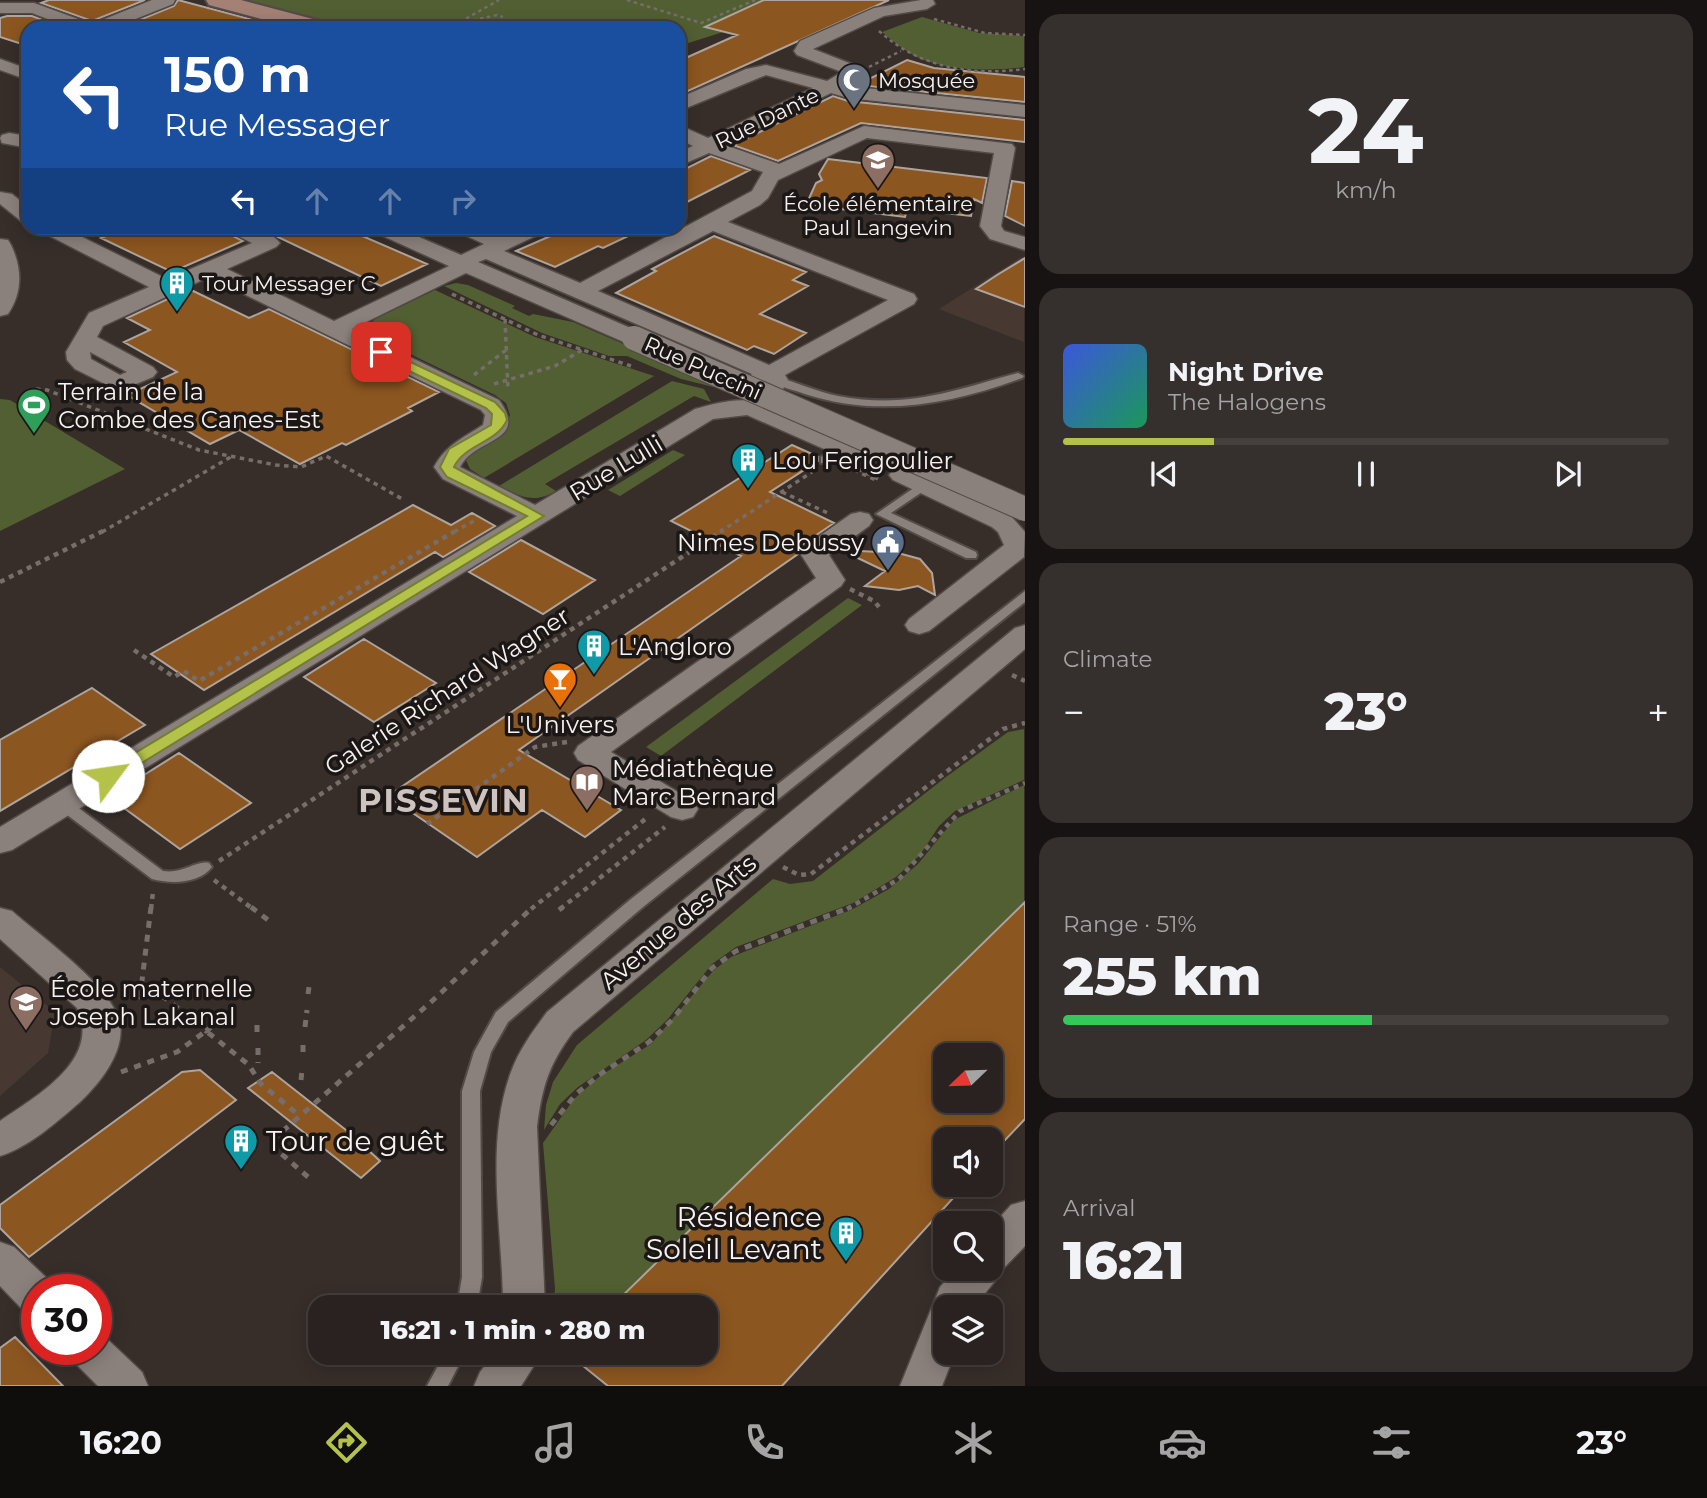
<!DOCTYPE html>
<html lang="en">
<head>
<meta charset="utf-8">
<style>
  body { margin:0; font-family:Montserrat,sans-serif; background:#352f2d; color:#f1f3f6; height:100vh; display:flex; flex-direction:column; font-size:26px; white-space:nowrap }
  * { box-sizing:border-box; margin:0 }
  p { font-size:23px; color:#a5a4a5 }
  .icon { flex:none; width:38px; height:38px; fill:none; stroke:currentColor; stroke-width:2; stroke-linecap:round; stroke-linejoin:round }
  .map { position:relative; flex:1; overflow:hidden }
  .drawer { display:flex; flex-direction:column; gap:14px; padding:14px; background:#171312; width:682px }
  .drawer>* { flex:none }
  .banner { position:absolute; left:21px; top:21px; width:665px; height:214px; border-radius:21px; box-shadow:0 4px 18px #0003,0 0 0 2px #453f3e; background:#1a4fa0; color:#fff; overflow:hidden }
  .needle { width:46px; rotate:247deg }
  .fabs { position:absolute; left:933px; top:1043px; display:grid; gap:14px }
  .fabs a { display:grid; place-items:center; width:70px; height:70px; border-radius:14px; background:#292220; box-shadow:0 4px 18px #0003,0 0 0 2px #453f3e; font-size:35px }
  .speed { position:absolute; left:21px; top:1274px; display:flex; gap:14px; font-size:35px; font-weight:700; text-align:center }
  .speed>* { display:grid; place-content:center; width:91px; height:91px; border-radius:50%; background:#292220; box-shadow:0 4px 18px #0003,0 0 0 2px #453f3e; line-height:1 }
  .speed .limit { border:10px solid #d22; background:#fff; color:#111 }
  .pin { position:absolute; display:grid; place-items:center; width:60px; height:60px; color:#fff; margin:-30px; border-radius:14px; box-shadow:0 4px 10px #0006 }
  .me { position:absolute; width:77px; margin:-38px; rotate:59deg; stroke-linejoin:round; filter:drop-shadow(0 0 5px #0008) }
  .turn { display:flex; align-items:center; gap:24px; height:147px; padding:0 28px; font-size:32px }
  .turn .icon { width:91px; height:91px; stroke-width:2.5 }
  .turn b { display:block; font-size:49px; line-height:60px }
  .lanes { display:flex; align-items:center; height:66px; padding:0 28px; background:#0003; justify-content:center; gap:35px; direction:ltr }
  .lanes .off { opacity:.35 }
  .big { font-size:52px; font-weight:800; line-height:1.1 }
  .drawer .tile { flex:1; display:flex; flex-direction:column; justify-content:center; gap:10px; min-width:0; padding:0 24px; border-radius:21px; background:#352f2d }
  .drawer .dial { align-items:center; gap:0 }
  .dial b { font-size:91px; line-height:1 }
  .song { display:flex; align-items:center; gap:21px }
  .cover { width:84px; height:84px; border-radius:10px; background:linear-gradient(135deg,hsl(230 70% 55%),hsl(150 70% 35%)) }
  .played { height:7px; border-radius:4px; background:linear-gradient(90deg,#b4c24a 25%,#453f3e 25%) }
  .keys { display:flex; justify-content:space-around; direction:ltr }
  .heat { display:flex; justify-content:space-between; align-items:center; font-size:38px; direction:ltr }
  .charge { height:10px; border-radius:5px; background:linear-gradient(90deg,#34c759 51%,#453f3e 0) }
  .trip { position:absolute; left:308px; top:1295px; width:410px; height:70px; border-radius:21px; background:#292220; box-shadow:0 4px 18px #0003,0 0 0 2px #453f3e; font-weight:800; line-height:70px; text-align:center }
  .dock { display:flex; height:112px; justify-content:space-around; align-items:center; background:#100e0d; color:#a5a4a5 }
  .dock .icon { width:49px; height:49px }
  .dock .selected { color:#b4c24a }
  .dock b { font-size:32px; color:#f1f3f6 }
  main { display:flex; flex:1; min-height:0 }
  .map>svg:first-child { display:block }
</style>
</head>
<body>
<main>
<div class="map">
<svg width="1025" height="1386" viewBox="0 0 1025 1386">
  <rect width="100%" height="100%" fill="#372e2a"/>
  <path fill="#473932" d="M1021,257L1024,258V342L939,309Z
    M0,967L55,1012L48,1053L0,1096Z"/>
  <path fill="#515f32" d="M237,0H801L739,27L679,46V28H344Z
    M922,17L979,33L1024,36V67C992,72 936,71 908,52C899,46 890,39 882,32Z
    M456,283L468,285L515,306L512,308L529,316L533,314L573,322L734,392L681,379L627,356H609L542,333L444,286Z
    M435,290L535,337L654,376L484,478L470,469L465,458L505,428L510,415L506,403L495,395L383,341L369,331L370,324L375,319Z
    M672,381L704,389L711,402L694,396L545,484L556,491C534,504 520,497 499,486Z
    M0,399L10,400L125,469L0,531Z
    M673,450L685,455L620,496L608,490Z
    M848,598L862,605L661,756L646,747Z
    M1024,729V780L955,811L939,826L920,855L896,877L853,903L736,947L712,964L667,1020L646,1040L578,1087L560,1104L544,1130L546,1105L553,1082L577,1045L773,879L790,884L813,881L946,777L1008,732Z
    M1024,785V902L611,1307H553L555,1289L543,1143L574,1099L600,1076L651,1044L714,970L731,957L851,910L889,889L918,864L954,820Z"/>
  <path fill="#8c5620" stroke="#ada49d" stroke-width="2" fill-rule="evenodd" d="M49,0H145L92,21L41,3Z
    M178,0L257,21L256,28H190L165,21L148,28H120L174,6Z
    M764,0H889L679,95V61L737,35L705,27Z
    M7,16H32L64,28H28V46L0,37V18Z
    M907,60L934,68L1025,77V102L857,85Z
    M833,96L848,101L1025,120V142L861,123L778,161L733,145Z
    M711,156L750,170L679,206V172Z
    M828,159L987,178L982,203L974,199L971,216L907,209L905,217L806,205L816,183L822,180L819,174Z
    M1012,181L1025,183V226L1005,216Z
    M126,228H225L229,234L243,241L172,272L101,238Z
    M259,228H344L427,264L381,286Z
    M554,228H645L603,248L598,246L555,267L516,251L562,231Z
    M714,236L806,272L793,280L808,286L760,314L806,333L774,354L754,346L747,350L616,293L656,271L652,269Z
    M1025,258V307L976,289L997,275Z
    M189,289L249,318L269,309L439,392L408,408L412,411L346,445L342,443L300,464L239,430L210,444L127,395L177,372L124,342L150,330L127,318Z
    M792,445L819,457L818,461L770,492L834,523L802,545L798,554L519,750L621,810L585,837L542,810L477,857L388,796L741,556L671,521Z
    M413,505L451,525L472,513L495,526L443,557L435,552L204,690L151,654Z
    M521,540L595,580L543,614L469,572Z
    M841,550L898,553L920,559L932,573L935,595L918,586L899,590L865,586L885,571Z
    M364,639L436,683L374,722L304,677Z
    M92,688L145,725L0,811V740Z
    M179,753L251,803L180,849L109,797Z
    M1025,902V1119L990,1156V1139H945V1185H965L782,1386H608L567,1353H705V1307H611ZM945,1055H990V1101H945Z
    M200,1070L236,1100L29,1257L0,1228V1205L182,1072Z
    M272,1072L351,1134L380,1161L361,1178L248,1088Z
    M15,1337L63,1386H0V1348Z"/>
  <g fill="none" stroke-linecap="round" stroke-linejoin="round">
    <g stroke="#524b48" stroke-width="4">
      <path id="lane" d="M1018,373L1024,376L1022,378C951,404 879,418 805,394C794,390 779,387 770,380L776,377C797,382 817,392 838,396C908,409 952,391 1018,373Z
        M843,444L849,448L847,451L829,463H821V457Z
        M924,481L928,482L930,485L928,488L891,513L976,552L977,555L976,558H966L876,514Z
        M1025,591V602L643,907L508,1022L491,1052L480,1091L482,1277L477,1307H457L462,1277V1091L474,1052L496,1012L631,899Z
        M63,799L68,800L163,871C184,874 196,860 209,863L212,867C199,884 171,884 152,879L58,808L56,804Z
        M445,1353H465L448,1386H427Z"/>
    </g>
    <g stroke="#524b48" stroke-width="3">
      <path id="street" d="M152,0H175L173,4L113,28H71L32,13H0V3H34L92,24Z
        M921,0H933L935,4L927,9L884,16L813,49L857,66L861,76L846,86L1025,105V117L848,98L831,93L725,145L779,164L864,126L1012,144L1015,148L1001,226L1004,231L1025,237V250L990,239L980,226L994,153L867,138L778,180L768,198L760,205L728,222L914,294L917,299L914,304L785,375L788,380L783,389L775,391L765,386L746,394L738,392L734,387L752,374L486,259L478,262L642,333L646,338L642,343H626L466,273L352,329L499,400C530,443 475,437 460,467L535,505L695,409C716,403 738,397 759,402L858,446L862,451L858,456L849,459L840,456L747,415L713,419L12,850L0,853V827L517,516L443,479L434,467C446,445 463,438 483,425L485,415L481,410L209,277L103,326L97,337L153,367L157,372L153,377L119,391L75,369L67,360L66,352L89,313L149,287L42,232L39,228H64L167,279L252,243L230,232L227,228C246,228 267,227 280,243L276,247L227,269L334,321L449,266L374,232L371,228H398L461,255L484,244L458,232L455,228H482L501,236L521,228H547L544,232L504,251L580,283L752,191L763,172L709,153L679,166V152L693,146L679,139V125L708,138L813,88L766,75L679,111V98L746,69L766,65L827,81L842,72L797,55L794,51L800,41L874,8ZM713,231L888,300L769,365L598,291ZM90,352L127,372L120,375L91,359Z
        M0,59L28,69V80L0,70Z
        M9,133L28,136V148L2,143L0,138L2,135Z
        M0,192L12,194L28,207V223L21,221L0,204Z
        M0,239L8,240L11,245C22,268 23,292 8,314L0,316Z
        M902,467L1010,515L1025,532L1024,557L929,631L919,634L909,631L905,625L909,619L1004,545L998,532L992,527L893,480L889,475L893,470Z
        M860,512L869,514L873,520L869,526L829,555L845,580L841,586L611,752L693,801L698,809L693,817L682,820L671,817L578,760L574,753L578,746L816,578L800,553L804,547L851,514Z
        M1025,625V649L573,1032C549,1064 542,1087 537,1127L545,1307H503C503,1231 484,1145 511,1072C519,1050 533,1031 547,1012L1015,628Z
        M0,908L12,911C40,936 113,987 120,1023C125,1052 100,1083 80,1102C57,1122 29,1147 0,1156V1121C36,1096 102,1060 77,1008L0,939Z
        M1025,1201V1246L1001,1271L995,1281L974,1307H945V1353H955L942,1386H900L940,1287L956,1269H990V1228L1011,1205Z
        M0,1242L14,1247L52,1283L55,1290H37V1314L22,1309L0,1286Z
        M96,1333L104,1336L142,1372L148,1386H98L74,1362L68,1349H96Z
        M495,1353H542L521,1386H474L480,1372Z"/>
    </g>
    <g stroke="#524b48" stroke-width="4">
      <path id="secondary" d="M206,0H241L328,23L331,28H295L209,5Z"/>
    </g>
    <path stroke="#766e6a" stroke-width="2.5" stroke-dasharray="3.5 3.5" stroke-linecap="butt" d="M627,0L701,23L755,0
      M934,19L985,33L1025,35
      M460,22L499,0
      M340,24L356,28
      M439,28L497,15L503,17
      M879,31C920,68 971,76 1025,69
      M869,67L901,51"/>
    <path stroke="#766e6a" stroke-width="3.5" stroke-dasharray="4.5 4.5" stroke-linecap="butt" d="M452,294L538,335L631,366
      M505,319L508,391
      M474,375L506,350
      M494,384L555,366L582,350
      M36,389L47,390L199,450L276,465L301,467L326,456L404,500
      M858,469L878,479
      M854,470L878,481
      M782,492L830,514
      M102,532L234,455
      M454,532L477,519
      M720,532L812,472"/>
    <path stroke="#766e6a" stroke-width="4.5" stroke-dasharray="5 5" stroke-linecap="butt" d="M0,582L105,530
      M850,589L874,601L879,607
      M134,650L174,677L184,671L199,681L457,530
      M1012,675L1025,681
      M427,824L535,747L567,742
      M219,861L723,530
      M783,867L799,875L811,874L1003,729L1025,723
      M214,880L253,909
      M151,909L153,892
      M531,909L648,817
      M560,909L665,827
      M847,909L899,879L960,811L1025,783"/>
    <path stroke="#766e6a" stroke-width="5" stroke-dasharray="7 7" stroke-linecap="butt" d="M151,907L140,997H164L206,1031L236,1008
      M251,907L272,923
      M559,910L563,907
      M308,994L309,987
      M257,1025V1032
      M305,1027L307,1010
      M303,1045V1054
      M258,1048V1063
      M121,1072L177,1052L206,1031L249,1065L260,1083L300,1116
      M301,1080L302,1070
      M551,1125L576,1094L599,1075L649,1042L673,1019L712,968L736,951L851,907
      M308,1177L269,1143L431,1002L533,907"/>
    <use href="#lane" fill="#8b817c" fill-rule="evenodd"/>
    <use href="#street" fill="#8b817c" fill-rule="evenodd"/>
    <use href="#secondary" fill="#a58074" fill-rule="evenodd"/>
    <g stroke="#524b48" stroke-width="26" stroke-linecap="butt">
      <path id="street-bridge" d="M634,338L1025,509"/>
    </g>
    <path stroke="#766e6a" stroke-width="3.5" stroke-dasharray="4.5 4.5" stroke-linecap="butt" d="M824,457L829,459"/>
    <use href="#street-bridge" stroke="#8b817c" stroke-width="24"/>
  </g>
  <path fill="#b4c24a" stroke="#757e30" stroke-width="2" d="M381,348L495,402L505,413L507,420C497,443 465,444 454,467L544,516L114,780H102L99,776L102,773L527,516L447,477L440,467L449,449L491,425L492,414L486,408L376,355V349Z"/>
  <defs>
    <g id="mosque-pin" transform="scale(1.75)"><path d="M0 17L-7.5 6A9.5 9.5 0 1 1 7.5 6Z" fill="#6b7280" stroke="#1b1716"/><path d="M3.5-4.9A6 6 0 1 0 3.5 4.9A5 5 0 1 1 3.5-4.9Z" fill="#fff"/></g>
    <g id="school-pin" transform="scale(1.75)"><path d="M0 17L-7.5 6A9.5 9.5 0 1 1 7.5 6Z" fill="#8d6e63" stroke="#1b1716"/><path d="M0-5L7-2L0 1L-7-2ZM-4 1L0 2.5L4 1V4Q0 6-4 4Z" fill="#fff"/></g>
    <g id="building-pin" transform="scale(1.75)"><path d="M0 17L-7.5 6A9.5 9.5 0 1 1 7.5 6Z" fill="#0f9aa8" stroke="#1b1716"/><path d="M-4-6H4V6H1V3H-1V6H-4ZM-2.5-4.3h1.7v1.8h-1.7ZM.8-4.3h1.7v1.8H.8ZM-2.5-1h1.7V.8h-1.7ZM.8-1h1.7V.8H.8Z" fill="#fff"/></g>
    <g id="stadium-pin" transform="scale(1.75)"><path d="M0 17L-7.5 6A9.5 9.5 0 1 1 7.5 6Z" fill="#2e9e5b" stroke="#1b1716"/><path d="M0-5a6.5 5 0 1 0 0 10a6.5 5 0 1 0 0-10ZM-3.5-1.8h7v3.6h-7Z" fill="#fff"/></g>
    <g id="civic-pin" transform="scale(1.75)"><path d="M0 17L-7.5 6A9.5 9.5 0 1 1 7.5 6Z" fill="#5c6f8a" stroke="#1b1716"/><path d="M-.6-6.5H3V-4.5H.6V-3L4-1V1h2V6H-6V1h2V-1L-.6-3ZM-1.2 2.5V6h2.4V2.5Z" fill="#fff"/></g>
    <g id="bar-pin" transform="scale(1.75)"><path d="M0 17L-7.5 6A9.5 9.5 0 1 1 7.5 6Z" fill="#e8710a" stroke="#1b1716"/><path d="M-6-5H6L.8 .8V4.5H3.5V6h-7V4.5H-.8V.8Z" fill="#fff"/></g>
    <g id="library-pin" transform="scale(1.75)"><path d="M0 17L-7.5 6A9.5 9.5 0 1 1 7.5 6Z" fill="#8d6e63" stroke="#1b1716"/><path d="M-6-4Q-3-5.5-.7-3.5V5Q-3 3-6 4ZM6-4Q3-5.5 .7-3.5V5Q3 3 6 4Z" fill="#fff"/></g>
  </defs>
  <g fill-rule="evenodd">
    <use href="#mosque-pin" x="854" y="80"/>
    <use href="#school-pin" x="878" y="160"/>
    <use href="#building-pin" x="177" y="283"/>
    <use href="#stadium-pin" x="34" y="405"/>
    <use href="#building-pin" x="748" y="460"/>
    <use href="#civic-pin" x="888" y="542"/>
    <use href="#building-pin" x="594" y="646"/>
    <use href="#bar-pin" x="560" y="679"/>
    <use href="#library-pin" x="587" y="782"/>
    <use href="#school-pin" x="26" y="1002"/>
    <use href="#building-pin" x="241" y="1141"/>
    <use href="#building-pin" x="846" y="1233"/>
  </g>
  <g text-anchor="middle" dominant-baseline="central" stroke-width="7" stroke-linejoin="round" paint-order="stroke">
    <g font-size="21" fill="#f8f2ef" stroke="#1b1716" text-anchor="start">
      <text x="878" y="80">Mosquée</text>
      <text x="878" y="203" text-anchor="middle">École élémentaire<tspan x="878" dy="24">Paul Langevin</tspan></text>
      <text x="202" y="283">Tour Messager C</text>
    </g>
    <g font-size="21" fill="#f8f2ef" stroke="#1b1716">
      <text transform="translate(767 118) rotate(-26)">Rue Dante</text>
      <text transform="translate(703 368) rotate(24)">Rue Puccini</text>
    </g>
    <g font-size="24" fill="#f8f2ef" stroke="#1b1716" text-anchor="start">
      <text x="58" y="391">Terrain de la<tspan x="58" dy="28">Combe des Canes-Est</tspan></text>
      <text x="772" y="460">Lou Ferigoulier</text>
      <text x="864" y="542" text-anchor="end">Nimes Debussy</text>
      <text x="618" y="646">L'Angloro</text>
      <text x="560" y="724" text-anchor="middle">L'Univers</text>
      <text x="612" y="768">Médiathèque<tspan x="612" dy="28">Marc Bernard</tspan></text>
      <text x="50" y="988">École maternelle<tspan x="50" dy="28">Joseph Lakanal</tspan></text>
    </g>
    <g font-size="24" fill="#f8f2ef" stroke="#1b1716">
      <text transform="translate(616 468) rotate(-31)">Rue Lulli</text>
      <text transform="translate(447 691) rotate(-33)">Galerie Richard Wagner</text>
      <text transform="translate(678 922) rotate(-40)">Avenue des Arts</text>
    </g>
    <g font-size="28" fill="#f8f2ef" stroke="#1b1716" text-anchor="start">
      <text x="266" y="1141">Tour de guêt</text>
      <text x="822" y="1217" text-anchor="end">Résidence<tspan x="822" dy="32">Soleil Levant</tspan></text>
    </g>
    <g font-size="32" font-weight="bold" letter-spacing="2" fill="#cec3be" stroke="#1b1716">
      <text x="444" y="800">PISSEVIN</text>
    </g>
  </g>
</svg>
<div class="fabs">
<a><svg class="needle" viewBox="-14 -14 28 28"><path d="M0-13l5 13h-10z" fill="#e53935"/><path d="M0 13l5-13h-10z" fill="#a5a4a5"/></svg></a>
<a><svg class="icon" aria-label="sound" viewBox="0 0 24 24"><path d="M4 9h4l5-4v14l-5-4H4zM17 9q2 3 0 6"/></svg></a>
<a><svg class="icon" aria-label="search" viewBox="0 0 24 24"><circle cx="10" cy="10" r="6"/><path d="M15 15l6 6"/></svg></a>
<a><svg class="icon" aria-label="layers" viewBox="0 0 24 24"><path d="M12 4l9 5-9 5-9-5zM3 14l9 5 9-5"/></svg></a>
</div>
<div class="speed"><div class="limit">30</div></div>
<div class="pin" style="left:381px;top:352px;background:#d93025"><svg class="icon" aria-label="arrive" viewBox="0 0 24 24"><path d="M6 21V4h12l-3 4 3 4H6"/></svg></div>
<svg class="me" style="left:108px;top:776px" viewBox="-20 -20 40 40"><circle r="19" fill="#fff"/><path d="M0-13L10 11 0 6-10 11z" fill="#b4c24a"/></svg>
<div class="trip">16:21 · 1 min · 280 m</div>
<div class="banner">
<div class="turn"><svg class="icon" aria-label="left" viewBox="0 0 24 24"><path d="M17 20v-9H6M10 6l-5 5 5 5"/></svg><div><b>150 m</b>Rue Messager</div></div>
<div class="lanes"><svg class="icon" aria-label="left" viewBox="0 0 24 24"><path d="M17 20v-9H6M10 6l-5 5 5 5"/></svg><svg class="icon off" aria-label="ahead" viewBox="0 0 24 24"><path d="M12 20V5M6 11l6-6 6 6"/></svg><svg class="icon off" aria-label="ahead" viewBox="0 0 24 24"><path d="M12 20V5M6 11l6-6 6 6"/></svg><svg class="icon off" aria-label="right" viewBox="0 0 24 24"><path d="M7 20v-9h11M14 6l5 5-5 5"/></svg></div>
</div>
</div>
<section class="drawer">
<div class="tile dial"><b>24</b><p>km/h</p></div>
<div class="tile">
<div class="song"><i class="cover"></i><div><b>Night Drive</b><p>The Halogens</p></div></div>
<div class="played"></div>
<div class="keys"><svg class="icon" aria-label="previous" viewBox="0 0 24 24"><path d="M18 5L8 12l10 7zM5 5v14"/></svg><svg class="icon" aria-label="pause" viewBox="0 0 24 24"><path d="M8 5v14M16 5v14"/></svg><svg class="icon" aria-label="next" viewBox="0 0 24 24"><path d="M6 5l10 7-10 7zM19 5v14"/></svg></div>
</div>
<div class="tile"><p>Climate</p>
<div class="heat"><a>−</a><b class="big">23°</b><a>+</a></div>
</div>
<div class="tile"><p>Range · 51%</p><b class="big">255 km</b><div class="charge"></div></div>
<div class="tile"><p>Arrival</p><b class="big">16:21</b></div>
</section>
</main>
<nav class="dock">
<b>16:20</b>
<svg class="icon selected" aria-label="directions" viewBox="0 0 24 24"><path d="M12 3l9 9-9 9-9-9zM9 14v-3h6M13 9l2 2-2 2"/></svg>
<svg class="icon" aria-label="music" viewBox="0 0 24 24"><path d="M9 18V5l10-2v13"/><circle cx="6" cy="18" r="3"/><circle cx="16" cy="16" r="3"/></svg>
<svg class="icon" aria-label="phone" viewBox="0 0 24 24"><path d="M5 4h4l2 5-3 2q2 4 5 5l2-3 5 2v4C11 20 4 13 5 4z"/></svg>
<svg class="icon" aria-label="climate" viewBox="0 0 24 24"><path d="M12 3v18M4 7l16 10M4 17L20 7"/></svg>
<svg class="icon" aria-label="car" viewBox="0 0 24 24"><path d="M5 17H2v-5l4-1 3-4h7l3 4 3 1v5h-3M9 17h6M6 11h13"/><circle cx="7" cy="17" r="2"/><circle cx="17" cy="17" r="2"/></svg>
<svg class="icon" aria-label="filters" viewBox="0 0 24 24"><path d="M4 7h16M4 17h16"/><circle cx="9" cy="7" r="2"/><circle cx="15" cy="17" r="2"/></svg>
<b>23°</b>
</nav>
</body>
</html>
